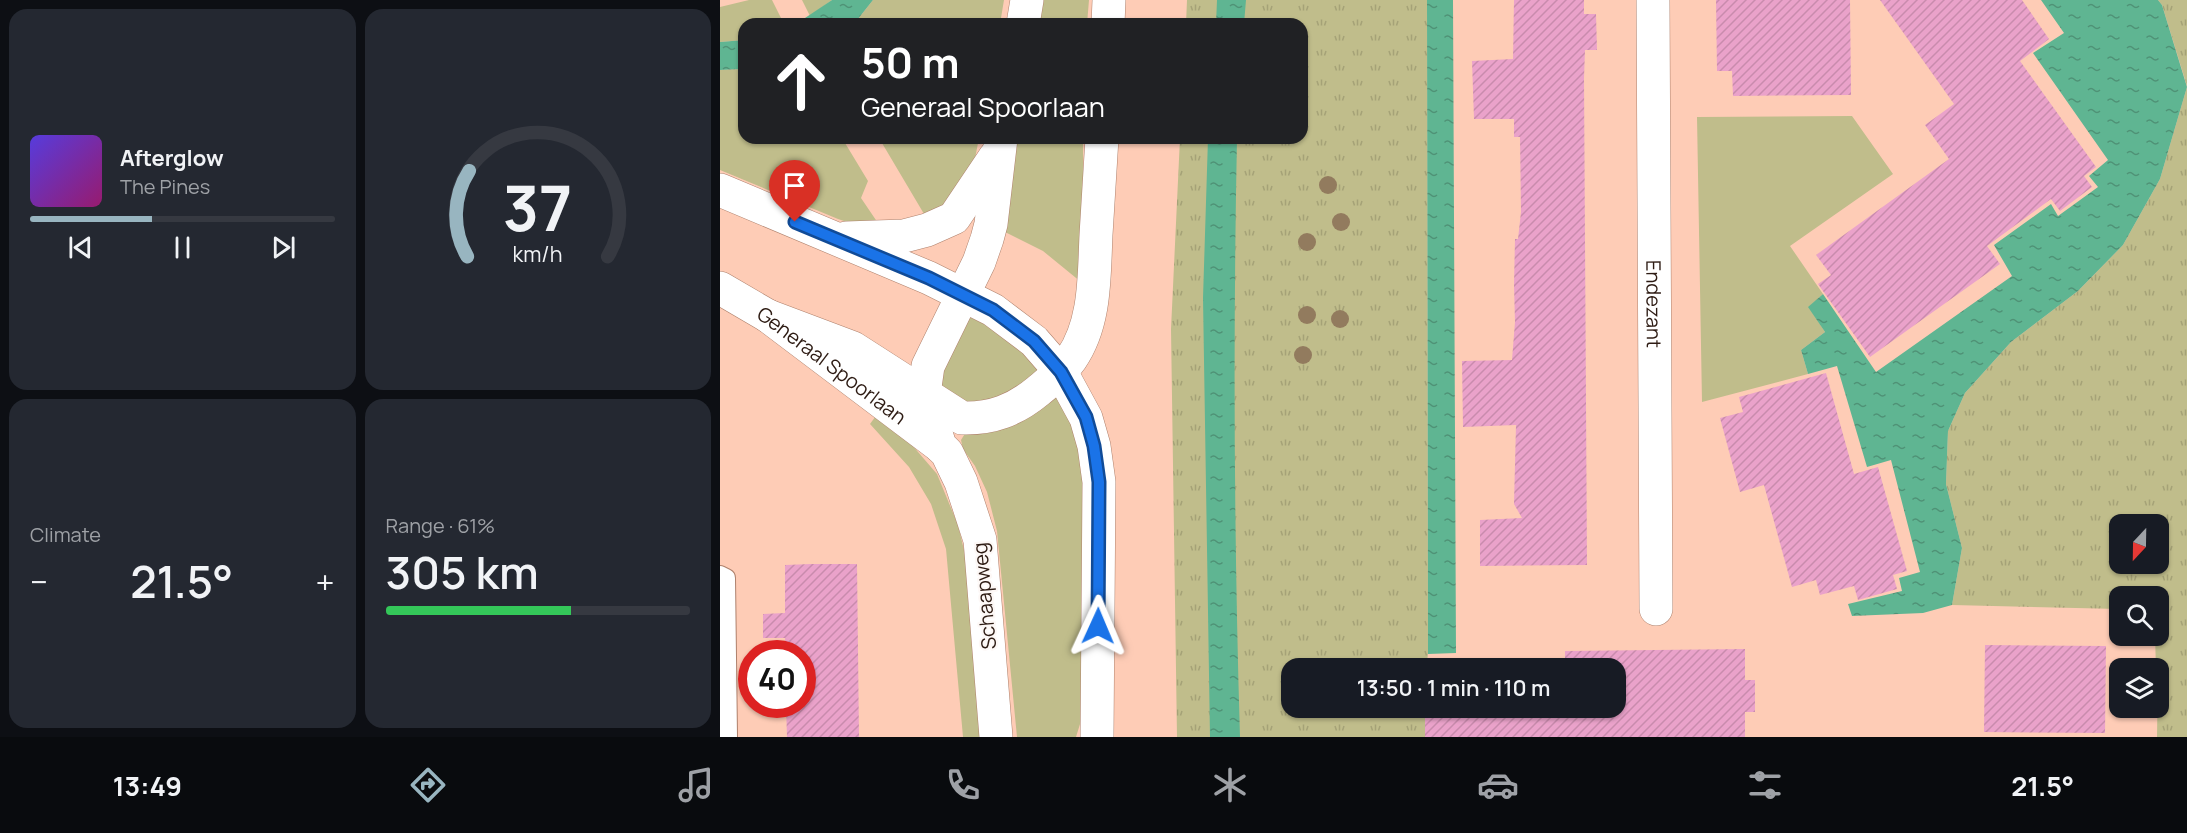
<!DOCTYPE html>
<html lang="en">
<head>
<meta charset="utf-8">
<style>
  body { margin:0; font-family:Manrope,sans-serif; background:#242831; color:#f1f3f6; height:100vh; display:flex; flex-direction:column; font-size:22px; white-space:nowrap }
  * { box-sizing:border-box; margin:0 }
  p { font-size:20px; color:#9ea1a6 }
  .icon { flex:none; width:33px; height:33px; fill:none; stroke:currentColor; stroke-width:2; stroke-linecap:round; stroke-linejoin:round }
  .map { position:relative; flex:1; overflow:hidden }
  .details { display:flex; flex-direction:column; gap:9px; padding:9px; background:#0d0f14; width:720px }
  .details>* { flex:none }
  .hud { position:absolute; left:18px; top:18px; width:570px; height:126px; border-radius:18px; box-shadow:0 2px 4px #0004; background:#202124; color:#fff; overflow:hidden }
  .needle { width:39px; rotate:202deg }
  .fabs { position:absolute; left:1389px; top:514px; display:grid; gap:12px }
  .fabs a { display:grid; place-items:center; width:60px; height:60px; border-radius:12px; background:#171b24; box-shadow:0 2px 4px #0004; font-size:30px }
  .speed { position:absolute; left:18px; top:640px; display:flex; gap:12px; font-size:30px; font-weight:700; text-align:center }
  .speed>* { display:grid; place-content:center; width:78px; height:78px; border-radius:50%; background:#171b24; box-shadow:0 2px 4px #0004; line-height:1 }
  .speed .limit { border:9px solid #d22; background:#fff; color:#111 }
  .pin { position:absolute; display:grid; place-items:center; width:51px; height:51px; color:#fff; margin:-62px -26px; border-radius:50% 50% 50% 0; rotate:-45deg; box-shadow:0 0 6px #0007 }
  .pin .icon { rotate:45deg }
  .me { position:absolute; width:66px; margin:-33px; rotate:1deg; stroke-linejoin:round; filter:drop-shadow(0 0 4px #0008) }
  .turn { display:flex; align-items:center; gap:21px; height:126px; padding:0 24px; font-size:27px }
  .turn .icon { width:78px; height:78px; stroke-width:2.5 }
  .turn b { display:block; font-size:42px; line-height:51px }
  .big { font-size:45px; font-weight:600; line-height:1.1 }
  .details .tile { flex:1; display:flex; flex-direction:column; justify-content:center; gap:9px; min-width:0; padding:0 21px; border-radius:18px; background:#242831 }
  .details .dial { align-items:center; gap:0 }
  .dial svg { height:156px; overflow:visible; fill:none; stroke:#363941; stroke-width:7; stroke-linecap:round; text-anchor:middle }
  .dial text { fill:#f1f3f6; stroke:none }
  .song { display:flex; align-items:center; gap:18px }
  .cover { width:72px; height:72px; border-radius:9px; background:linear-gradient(135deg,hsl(250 70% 55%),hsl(320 70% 35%)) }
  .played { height:6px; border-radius:3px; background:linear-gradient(90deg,#98b5c0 40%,#363941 40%) }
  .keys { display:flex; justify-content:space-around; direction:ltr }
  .heat { display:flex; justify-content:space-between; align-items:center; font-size:33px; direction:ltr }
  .charge { height:9px; border-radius:4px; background:linear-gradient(90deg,#34c759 61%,#363941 0) }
  .details .tiles { flex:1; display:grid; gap:9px; grid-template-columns:repeat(2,1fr) }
  .trip { position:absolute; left:561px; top:658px; width:345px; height:60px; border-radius:18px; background:#171b24; box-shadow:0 2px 4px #0004; font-weight:600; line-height:60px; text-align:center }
  .dock { display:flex; height:96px; justify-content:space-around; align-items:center; background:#090b0e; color:#9ea1a6 }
  .dock .icon { width:42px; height:42px }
  .dock .active { color:#98b5c0 }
  .dock b { font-size:27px; color:#f1f3f6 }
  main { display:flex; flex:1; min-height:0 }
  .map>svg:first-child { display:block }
</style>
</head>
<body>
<main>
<section class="details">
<div class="tiles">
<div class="tile">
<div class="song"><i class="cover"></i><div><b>Afterglow</b><p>The Pines</p></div></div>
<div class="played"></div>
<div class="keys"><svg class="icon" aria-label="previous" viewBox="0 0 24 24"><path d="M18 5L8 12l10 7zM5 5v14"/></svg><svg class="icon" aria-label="pause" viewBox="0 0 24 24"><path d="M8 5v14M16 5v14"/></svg><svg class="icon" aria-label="next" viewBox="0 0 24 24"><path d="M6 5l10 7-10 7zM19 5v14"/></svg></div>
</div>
<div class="tile dial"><svg viewBox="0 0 100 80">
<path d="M14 69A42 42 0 1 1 86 69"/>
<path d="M14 69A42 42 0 0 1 15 25" stroke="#98b5c0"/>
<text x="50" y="56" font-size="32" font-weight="700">37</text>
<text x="50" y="72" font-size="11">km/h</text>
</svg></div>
<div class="tile"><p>Climate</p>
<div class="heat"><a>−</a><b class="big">21.5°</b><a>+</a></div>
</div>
<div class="tile"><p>Range · 61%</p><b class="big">305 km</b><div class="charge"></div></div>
</div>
</section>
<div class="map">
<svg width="1467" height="737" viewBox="0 0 1467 737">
  <defs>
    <pattern id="park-tufts" width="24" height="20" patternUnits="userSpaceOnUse" patternTransform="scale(1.5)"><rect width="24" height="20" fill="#c0bd8b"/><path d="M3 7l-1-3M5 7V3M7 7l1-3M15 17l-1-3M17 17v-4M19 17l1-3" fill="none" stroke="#a5a277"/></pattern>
    <pattern id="water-ripples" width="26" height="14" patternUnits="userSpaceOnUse" patternTransform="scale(1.5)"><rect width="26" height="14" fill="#5fb592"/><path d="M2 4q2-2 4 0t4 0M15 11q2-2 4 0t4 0" fill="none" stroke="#4f9276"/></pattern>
    <pattern id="building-hatch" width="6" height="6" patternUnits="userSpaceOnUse" patternTransform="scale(1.5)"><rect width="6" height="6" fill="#eaa2ca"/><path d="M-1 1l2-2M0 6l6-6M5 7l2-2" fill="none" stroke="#c98bad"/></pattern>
  </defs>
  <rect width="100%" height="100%" fill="#feccb6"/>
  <path fill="#c0bd8b" d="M29,0H52L64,24H24V40L0,42V7Z
    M82,0H112L90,16Z
    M153,0H284L280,24H134Z
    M321,0H369L367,24H316Z
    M24,69V138H122L148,181L141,198L162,229L145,228L118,219L0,170V70Z
    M1132,116L1173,174L1070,246L1103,294L1089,307L1105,332L1081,350L1088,374L982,402L977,117Z
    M159,138H259L252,174L232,204L207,219Z
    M296,138H363L364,255L361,282L323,251L279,229Z
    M247,309L323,369L309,388L253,409L218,383Z
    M331,391L346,405L365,464L364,711L356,737H297L277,531L267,492L255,466L243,449L241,440L246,432Z
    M161,409L217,474L238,525L249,571L263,737H243L226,549L211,504L189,467L150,424Z"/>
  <path fill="url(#park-tufts)" fill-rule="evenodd" d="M467,0H707L708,654L706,669H572V708H705V737H457L451,329L460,138H582V24H466Z
    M1438,0H1467V86L1442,5Z
    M1467,87V737H1437L1438,669H1436L1435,636H1438V597H1400L1399,609L1232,605L1242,548L1226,484L1228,431L1245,393L1291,342L1358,291L1403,245L1440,179ZM1400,525H1438V564H1400Z"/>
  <path fill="url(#water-ripples)" d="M112,0H153L134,24H76Z
    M497,0H526L524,24H496Z
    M707,0H733L736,653L708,654Z
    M1321,0H1438L1442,5L1467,87L1440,179L1403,245L1358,291L1291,342L1245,393L1228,431L1226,484L1242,548L1232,605L1203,613L1132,616L1128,604L1182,591L1179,578L1200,572L1171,460L1147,467L1117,366L1088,374L1081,350L1105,332L1088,307L1103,294L1156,372L1292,276L1274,245L1331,204L1338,216L1378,187L1369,176L1388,160L1313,53L1344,33Z
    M24,40V69L0,70V42Z
    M488,138H517C513,338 514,537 520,737H490L483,298Z"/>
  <path fill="url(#building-hatch)" d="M794,0H864V14H876L877,50H865L864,78L867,565L760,566V520L802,518L794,504L796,425L743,427L742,361L792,360L795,322L794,285L795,239H798L801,212L800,137H794V119H754L752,61L793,59Z
    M996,0H1130L1131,95L1013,96L1012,71H997Z
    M1160,0H1302L1329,39L1300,61L1376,167L1364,176L1372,187L1340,211L1331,199L1267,246L1280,264L1150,357L1098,284L1111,275L1096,255L1229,159L1205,125L1234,104Z
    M1106,373L1134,474L1158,467L1187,571L1173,575L1177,589L1138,600L1134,586L1100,595L1096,580L1072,587L1044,485L1020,492L1000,418L1023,412L1019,397Z
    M91,564H137L139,737H67L66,705H82V654H66L65,638H43V614L65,613V565Z
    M1265,645L1386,646L1385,733L1264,732Z
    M1025,649V680H1035V712H1025V737H705V708H896V669H704V658H845V651Z"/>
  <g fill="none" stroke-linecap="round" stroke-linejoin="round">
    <g stroke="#af816c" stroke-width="20">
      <path id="lane" d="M0,575L6,578L8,737"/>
    </g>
    <g stroke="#af816c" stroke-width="34">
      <g id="street">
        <path id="s1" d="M933,0L936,609"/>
      </g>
    </g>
    <g stroke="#af816c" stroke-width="34">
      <g id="secondary">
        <path d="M303,24L307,0"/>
        <path d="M388,24L389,0"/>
        <path d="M0,190L209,278L273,310L314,341L341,372L366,418L374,446L379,482L377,737"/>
        <path d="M126,238L184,236L207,230L234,218L275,157"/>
        <path id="s2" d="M0,288L48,316L220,446"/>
        <path d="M48,316L133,348L242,418C272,419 295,410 318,391C330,381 342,372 351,359C376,323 374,276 376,235C378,202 380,170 382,138"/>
        <path d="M276,737L260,540L241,482L227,453L220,446L204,394L208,366L259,262L267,239L271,224L281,138"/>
      </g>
    </g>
    <use href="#lane" stroke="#fff" stroke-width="18"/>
    <use href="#street" stroke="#fff" stroke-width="33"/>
    <use href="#secondary" stroke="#fff" stroke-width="33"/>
  </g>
  <g fill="#927b5e">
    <circle cx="608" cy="185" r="9"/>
    <circle cx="621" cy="222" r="9"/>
    <circle cx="587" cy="242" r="9"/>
    <circle cx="587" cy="315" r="9"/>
    <circle cx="620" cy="319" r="9"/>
    <circle cx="583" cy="355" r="9"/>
  </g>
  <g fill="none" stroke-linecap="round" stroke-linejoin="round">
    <g stroke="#114b97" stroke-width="15">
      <path id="route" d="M75,222L209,278L273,310L314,341L341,372L366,417L374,446L379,482L378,626"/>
    </g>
    <use href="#route" stroke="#1a73e8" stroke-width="10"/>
  </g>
  <g text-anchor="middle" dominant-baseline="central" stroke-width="4.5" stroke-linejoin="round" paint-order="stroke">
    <g font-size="20" fill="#2d1b13" stroke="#fdf8f6">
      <text stroke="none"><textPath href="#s1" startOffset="304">Endezant</textPath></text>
      <text stroke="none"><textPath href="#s2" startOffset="136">Generaal Spoorlaan</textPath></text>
      <text transform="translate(264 596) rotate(-95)">Schaapweg</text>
    </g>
  </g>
</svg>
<div class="fabs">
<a><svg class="needle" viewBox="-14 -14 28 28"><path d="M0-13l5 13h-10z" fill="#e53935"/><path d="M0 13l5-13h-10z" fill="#9ea1a6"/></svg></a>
<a><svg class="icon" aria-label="search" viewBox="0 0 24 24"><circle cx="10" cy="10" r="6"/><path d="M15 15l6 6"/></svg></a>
<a><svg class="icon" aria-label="layers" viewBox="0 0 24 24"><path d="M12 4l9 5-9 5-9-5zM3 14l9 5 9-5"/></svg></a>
</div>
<div class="speed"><div class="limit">40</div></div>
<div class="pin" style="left:75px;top:222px;background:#d93025"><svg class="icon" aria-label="arrive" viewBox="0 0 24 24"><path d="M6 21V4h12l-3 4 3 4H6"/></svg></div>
<svg class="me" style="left:378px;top:626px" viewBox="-20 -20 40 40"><path d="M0-17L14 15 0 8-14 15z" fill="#1a73e8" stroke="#fff" stroke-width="4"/></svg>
<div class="trip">13:50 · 1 min · 110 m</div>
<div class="hud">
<div class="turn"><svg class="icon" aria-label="ahead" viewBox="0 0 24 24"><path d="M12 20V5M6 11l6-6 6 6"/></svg><div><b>50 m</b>Generaal Spoorlaan</div></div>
</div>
</div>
</main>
<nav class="dock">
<b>13:49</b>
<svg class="icon active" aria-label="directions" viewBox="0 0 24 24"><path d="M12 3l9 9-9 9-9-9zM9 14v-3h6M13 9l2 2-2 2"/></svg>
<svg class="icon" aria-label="music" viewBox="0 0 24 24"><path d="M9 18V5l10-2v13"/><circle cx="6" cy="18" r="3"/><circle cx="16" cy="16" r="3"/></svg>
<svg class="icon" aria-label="phone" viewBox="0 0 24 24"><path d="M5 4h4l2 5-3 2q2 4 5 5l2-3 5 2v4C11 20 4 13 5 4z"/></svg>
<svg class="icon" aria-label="climate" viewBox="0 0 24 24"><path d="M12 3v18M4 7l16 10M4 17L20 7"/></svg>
<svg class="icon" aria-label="car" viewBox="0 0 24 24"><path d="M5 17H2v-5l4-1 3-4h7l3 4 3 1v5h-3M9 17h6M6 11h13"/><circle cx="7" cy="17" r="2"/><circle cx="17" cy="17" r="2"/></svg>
<svg class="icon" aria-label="filters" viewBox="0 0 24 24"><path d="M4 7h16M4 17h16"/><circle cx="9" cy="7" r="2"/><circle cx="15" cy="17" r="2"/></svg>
<b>21.5°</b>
</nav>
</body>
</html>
